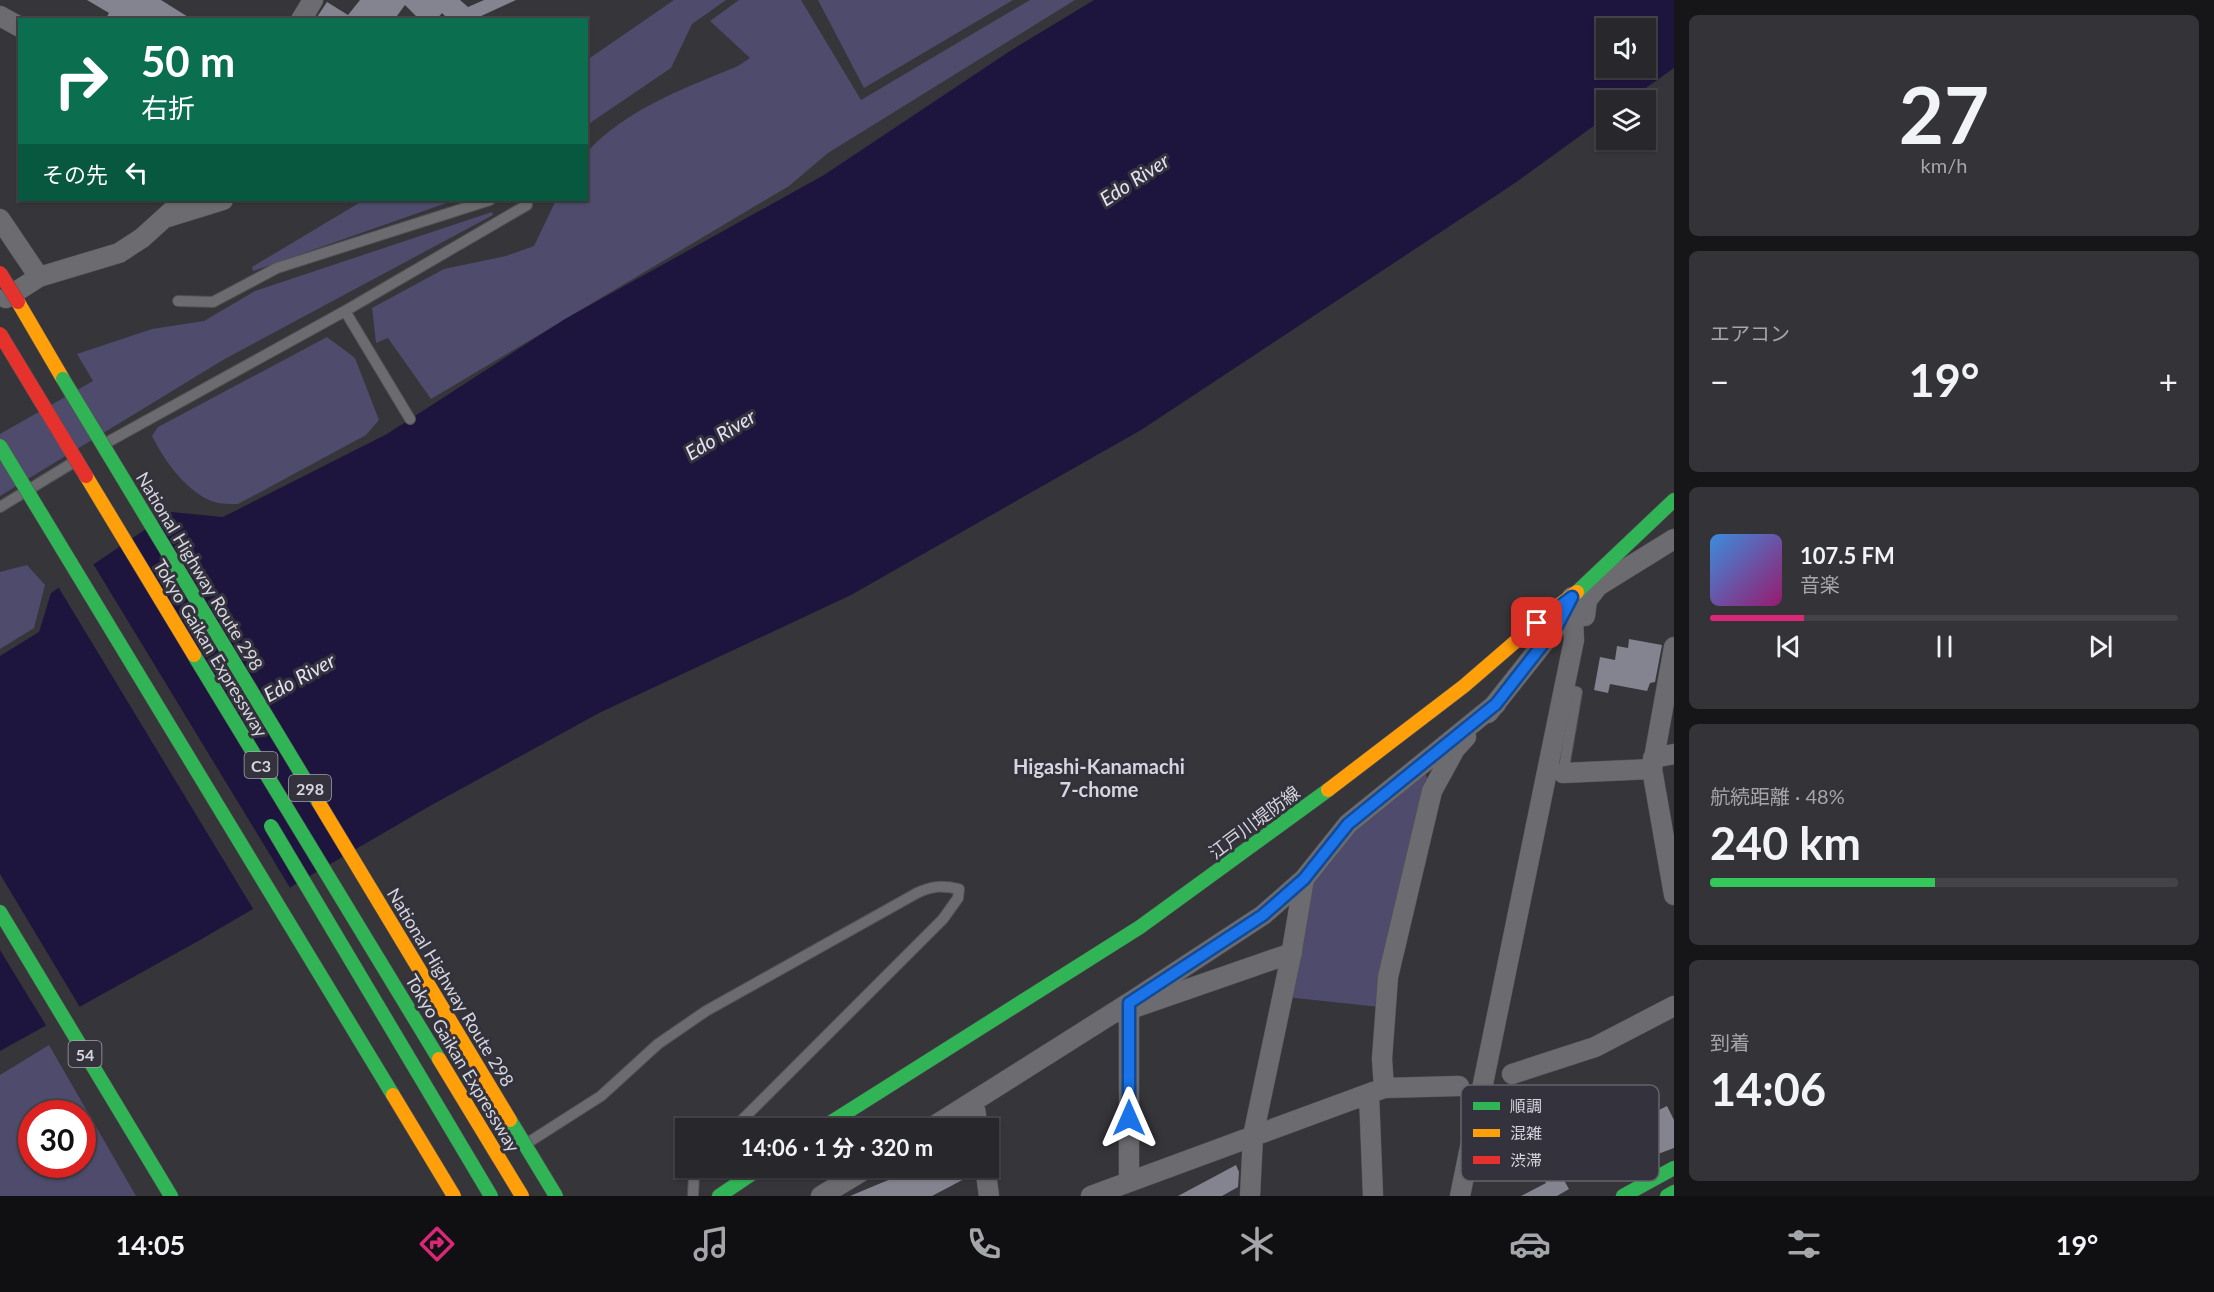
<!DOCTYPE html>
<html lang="ja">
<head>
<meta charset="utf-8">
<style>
  body { margin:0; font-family:Lato,"Noto Sans JP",sans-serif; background:#343438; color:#f1f3f6; height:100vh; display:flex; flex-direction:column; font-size:22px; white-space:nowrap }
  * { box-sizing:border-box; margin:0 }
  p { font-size:20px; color:#a5a6a9 }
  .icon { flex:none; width:33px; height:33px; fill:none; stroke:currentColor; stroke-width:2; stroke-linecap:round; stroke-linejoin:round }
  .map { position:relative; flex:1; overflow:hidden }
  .sheet { display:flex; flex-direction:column; gap:15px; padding:15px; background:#161618; width:540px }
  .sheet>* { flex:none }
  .banner { position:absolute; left:18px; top:18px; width:570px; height:183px; border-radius:0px; box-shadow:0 2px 4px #0004,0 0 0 2px #444448; background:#0b6e4f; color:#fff; overflow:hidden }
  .tools { position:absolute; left:1596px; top:18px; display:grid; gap:12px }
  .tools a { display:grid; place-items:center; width:60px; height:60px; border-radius:0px; background:#28282c; box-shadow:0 2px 4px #0004,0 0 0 2px #444448; font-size:30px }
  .speed { position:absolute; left:18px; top:1100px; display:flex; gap:12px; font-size:30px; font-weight:700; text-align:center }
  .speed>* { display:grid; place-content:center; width:78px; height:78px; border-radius:50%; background:#28282c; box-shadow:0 2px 4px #0004,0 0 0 2px #444448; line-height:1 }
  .speed .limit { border:9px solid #d22; background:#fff; color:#111 }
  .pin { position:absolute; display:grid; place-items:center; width:51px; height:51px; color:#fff; margin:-26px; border-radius:12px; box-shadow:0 3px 9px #0006 }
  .me { position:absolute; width:66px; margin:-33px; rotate:0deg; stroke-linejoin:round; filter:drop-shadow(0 0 4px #0008) }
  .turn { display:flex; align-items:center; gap:21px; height:126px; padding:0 24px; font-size:27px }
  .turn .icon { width:78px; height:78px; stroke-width:2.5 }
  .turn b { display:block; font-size:42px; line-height:51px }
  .then { display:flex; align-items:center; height:57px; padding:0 24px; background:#0003; gap:12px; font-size:22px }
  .big { font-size:45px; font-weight:700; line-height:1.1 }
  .sheet .widget { flex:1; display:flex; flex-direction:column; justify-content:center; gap:9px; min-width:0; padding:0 21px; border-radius:9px; background:#343438 }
  .sheet .dial { align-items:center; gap:0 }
  .dial b { font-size:78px; line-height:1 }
  .song { display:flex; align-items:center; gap:18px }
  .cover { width:72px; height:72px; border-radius:9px; background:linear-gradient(135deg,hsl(210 70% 55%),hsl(320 70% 35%)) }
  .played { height:6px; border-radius:3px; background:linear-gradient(90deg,#db2777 20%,#444448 20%) }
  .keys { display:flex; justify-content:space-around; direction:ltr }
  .heat { display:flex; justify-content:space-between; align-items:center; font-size:33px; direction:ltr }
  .charge { height:9px; border-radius:4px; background:linear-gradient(90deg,#34c759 48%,#444448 0) }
  .trip { position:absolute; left:675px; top:1118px; width:324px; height:60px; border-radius:0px; background:#28282c; box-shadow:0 2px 4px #0004,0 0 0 2px #444448; font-weight:700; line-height:60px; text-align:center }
  .dock { display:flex; height:96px; justify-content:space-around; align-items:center; background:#101012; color:#a5a6a9 }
  .dock .icon { width:42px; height:42px }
  .dock .active { color:#db2777 }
  .dock b { font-size:27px; color:#f1f3f6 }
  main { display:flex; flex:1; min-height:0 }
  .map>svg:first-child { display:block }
</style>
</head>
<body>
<main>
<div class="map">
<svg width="1674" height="1196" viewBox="0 0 1674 1196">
  <rect width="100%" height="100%" fill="#35353a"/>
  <path fill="#4f4b6c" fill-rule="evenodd" d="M674,0H726L692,24L671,68L587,125V60Z
    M739,0H801L861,100L1030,0H1075L828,153L789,186L431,399L388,338L376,343L372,308L444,269L506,256L534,246L556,200H586L587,152C628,108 683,89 738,66L750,58L710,21Z
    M818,0H1013L864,88Z
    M364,200H455L253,271L252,267Z
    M492,212L493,215L223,360L0,496V434L93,381L77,354L152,329L204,321L255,291Z
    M327,337L355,358L379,420L366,435L238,504C230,504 221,504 214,502C187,493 164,460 152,436L158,427Z
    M27,565L45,585L34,628L0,649V572Z
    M1423,770L1429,781L1380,1007L1286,997L1310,882L1348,831Z
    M49,1045L136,1196H0V1075ZM32,1113H82V1164H32Z"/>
  <path fill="#1e153e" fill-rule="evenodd" d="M1094,0H1674V68L1629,100H1606V117L1515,183L1141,430L851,595L599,713L428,807L200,940L0,1051V656L39,632L51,593L171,512L223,517L387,434L565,319L824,175L1010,51ZM1606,28H1646V68H1606Z"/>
  <path fill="#35353a" d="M92,562L292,891L255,912L57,585Z
    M0,874L81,1009L47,1027L0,950Z"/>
  <path fill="#848390" d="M87,0H161L193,20H105L109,13Z
    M360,0H460L468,7L484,0H516L479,17L482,20H441L446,17L442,13L436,20H420L405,5L394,20H315L327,2L348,15Z
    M1629,639L1662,645L1655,682L1650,683L1647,691L1610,684L1608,693L1594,690L1600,657L1615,660L1617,646L1628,648Z
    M1667,1106L1674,1120V1148L1658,1154L1659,1156L1641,1165L1642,1167L1620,1177L1616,1168L1595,1179L1582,1156L1600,1146L1605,1156L1634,1143L1626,1126Z
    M1236,1165L1239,1172L1238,1187L1222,1196H1178Z
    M902,1167H927L932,1176L951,1167H963L968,1177L932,1196H850L905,1173Z
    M1557,1168L1569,1189L1557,1196H1521L1546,1183L1542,1176Z"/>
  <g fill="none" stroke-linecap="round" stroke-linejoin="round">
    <g stroke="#525256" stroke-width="12">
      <path id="lane" d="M178,301L213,302L277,268L490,200
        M345,311L410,419
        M106,443L345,311L527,205L524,200
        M0,507L74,462
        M1563,773L1577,692L1563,689
        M529,1142L601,1096L658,1044L706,1011L917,893C932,886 942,885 959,889L958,898L943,919L734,1128
        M693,1196L694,1175L698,1167"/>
    </g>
    <g stroke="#525256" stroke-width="21">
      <path id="street" d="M0,16L20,27
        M301,20L313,0
        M168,217L223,200
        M0,219L39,277
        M6,298L39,277L119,253L142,238L184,200
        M1585,616L1587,600L1598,586L1674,539
        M1674,647L1652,769L1674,895
        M1488,713L1557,626L1569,602
        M1653,758L1674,754
        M1563,773L1652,769
        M1136,1007L1292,953
        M1512,1074L1595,1047L1674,1006
        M1384,1088L1382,1059L1388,977L1432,791L1455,749L1466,737
        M1369,1094L1373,1196
        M971,1103L975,1109L978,1128
        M931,1128L1129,1003
        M985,1167L989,1196
        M1129,1182V1003L1263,915L1304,879L1348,824L1496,704
        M821,1196L869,1167
        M1091,1196L1384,1088L1459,1086
        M1250,1196L1253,1136L1291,956L1304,879
        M1460,1196L1574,640L1572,597"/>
    </g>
    <g stroke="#525256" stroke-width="15">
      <path id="fast" d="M1577,592L1674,500
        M0,912L171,1196
        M822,1128L1140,927L1328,790
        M719,1196L762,1167
        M1623,1196L1674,1168
        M1667,1196L1674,1192"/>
    </g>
    <g stroke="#525256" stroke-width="15">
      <path id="slow" d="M18,302L63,379
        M1328,790L1464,686L1551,611L1577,592"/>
    </g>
    <use href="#lane" stroke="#6b6b70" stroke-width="10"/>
    <use href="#street" stroke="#6b6b70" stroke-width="20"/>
    <use href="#fast" stroke="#30b455" stroke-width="14"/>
    <use href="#slow" stroke="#ff9f0a" stroke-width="14"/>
    <g stroke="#525256" stroke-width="15" stroke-linecap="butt">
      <path id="fast-bridge" d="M63,379L319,803
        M0,446L393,1095
        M194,655L439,1059
        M271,826L491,1196
        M510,1120L556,1196"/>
    </g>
    <g stroke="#525256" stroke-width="15" stroke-linecap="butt">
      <path id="slow-bridge" d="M86,476L194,655
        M319,803L510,1120
        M439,1059L522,1196
        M393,1095L454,1196"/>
    </g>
    <g stroke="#525256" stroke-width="15" stroke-linecap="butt">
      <path id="jam-bridge" d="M0,273L18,302
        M0,334L86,476"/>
    </g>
    <use href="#fast-bridge" stroke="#30b455" stroke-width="14"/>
    <use href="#slow-bridge" stroke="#ff9f0a" stroke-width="14"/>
    <use href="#jam-bridge" stroke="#e5322d" stroke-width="14"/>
  </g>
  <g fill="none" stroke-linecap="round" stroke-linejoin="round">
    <g stroke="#114b97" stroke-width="15">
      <path id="route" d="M1129,1118V1003L1263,915L1304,879L1348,824L1496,704L1557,626L1572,597L1537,623"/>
    </g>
    <use href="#route" stroke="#1a73e8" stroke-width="10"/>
  </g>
  <g text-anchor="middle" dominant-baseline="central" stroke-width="6" stroke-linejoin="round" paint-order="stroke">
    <g fill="#33323d" stroke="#a5a5ad" stroke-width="1.5">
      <rect x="244.5" y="752" width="33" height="26" rx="4.5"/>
      <rect x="289" y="775" width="42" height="26" rx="4.5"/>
      <rect x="68.5" y="1041" width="33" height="26" rx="4.5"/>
    </g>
    <g font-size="16" font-weight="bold" fill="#d6d6dd">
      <text x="261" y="765">C3</text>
      <text x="310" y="788">298</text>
      <text x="85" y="1054">54</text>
    </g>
    <g font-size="18" fill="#d6d6dd" stroke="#33323d">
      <text transform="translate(200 571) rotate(59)">National Highway Route 298</text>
      <text transform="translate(211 648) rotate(59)">Tokyo Gaikan Expressway</text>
      <text transform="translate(1254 822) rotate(-37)">江戸川堤防線</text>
      <text transform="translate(451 987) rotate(59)">National Highway Route 298</text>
      <text transform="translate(463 1063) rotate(59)">Tokyo Gaikan Expressway</text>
    </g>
    <g font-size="20" font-style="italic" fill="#e4e2f3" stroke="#33323d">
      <text transform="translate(1134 179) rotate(-33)">Edo River</text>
      <text transform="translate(720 434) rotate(-31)">Edo River</text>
      <text transform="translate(299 677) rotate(-29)">Edo River</text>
    </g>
    <g font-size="20" font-weight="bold" fill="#d6d6dd" stroke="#33323d">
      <text x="1099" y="766">Higashi-Kanamachi<tspan x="1099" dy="23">7-chome</tspan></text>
    </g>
  </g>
  <rect x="1461" y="1085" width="198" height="96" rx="9" fill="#33323d" stroke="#64636d" stroke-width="1.5"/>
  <rect x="1473" y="1102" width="27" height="8" fill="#30b455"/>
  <rect x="1473" y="1129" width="27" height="8" fill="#ff9f0a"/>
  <rect x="1473" y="1156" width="27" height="8" fill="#e5322d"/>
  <g font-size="16" fill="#d6d6dd">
    <text x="1510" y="1112">順調</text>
    <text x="1510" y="1139">混雑</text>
    <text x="1510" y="1166">渋滞</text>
  </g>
</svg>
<div class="tools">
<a><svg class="icon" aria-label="sound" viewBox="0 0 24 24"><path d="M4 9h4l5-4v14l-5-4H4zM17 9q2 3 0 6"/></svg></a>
<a><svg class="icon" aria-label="layers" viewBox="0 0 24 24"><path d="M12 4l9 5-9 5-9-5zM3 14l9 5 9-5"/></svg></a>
</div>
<div class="speed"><div class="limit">30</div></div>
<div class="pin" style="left:1537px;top:623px;background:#d93025"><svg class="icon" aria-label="arrive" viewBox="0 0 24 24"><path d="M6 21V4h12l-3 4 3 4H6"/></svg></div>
<svg class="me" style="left:1129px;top:1118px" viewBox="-20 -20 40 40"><path d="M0-17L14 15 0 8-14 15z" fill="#1a73e8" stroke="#fff" stroke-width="4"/></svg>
<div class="trip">14:06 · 1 分 · 320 m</div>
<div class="banner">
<div class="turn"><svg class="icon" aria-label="right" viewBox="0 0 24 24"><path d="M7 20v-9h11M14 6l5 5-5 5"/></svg><div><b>50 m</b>右折</div></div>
<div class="then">その先<svg class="icon" aria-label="left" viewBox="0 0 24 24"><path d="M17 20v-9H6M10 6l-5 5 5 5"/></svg></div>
</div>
</div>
<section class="sheet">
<div class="widget dial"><b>27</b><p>km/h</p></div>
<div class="widget"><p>エアコン</p>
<div class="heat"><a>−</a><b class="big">19°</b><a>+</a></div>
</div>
<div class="widget">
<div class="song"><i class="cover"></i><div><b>107.5 FM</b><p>音楽</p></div></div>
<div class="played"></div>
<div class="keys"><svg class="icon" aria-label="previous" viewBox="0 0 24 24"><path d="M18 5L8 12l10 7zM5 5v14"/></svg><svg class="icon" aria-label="pause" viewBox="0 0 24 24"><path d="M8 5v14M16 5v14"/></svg><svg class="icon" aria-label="next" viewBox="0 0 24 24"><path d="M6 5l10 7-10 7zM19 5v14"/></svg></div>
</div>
<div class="widget"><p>航続距離 · 48%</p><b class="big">240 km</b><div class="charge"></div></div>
<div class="widget"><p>到着</p><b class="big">14:06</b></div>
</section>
</main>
<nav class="dock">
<b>14:05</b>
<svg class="icon active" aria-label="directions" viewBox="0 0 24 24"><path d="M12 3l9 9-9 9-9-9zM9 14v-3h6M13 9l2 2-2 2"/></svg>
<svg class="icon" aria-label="music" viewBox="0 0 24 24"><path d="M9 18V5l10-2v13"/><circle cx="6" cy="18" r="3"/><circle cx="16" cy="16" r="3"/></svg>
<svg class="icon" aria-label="phone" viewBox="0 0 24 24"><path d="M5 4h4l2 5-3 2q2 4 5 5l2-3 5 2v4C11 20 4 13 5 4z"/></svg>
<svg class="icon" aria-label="climate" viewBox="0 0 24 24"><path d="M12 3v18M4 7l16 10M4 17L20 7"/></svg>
<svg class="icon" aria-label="car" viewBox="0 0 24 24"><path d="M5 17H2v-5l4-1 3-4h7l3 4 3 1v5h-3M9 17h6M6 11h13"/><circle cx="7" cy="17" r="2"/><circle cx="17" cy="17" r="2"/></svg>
<svg class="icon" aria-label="filters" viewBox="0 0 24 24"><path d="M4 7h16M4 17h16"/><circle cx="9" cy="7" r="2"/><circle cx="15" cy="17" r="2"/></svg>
<b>19°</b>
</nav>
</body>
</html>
